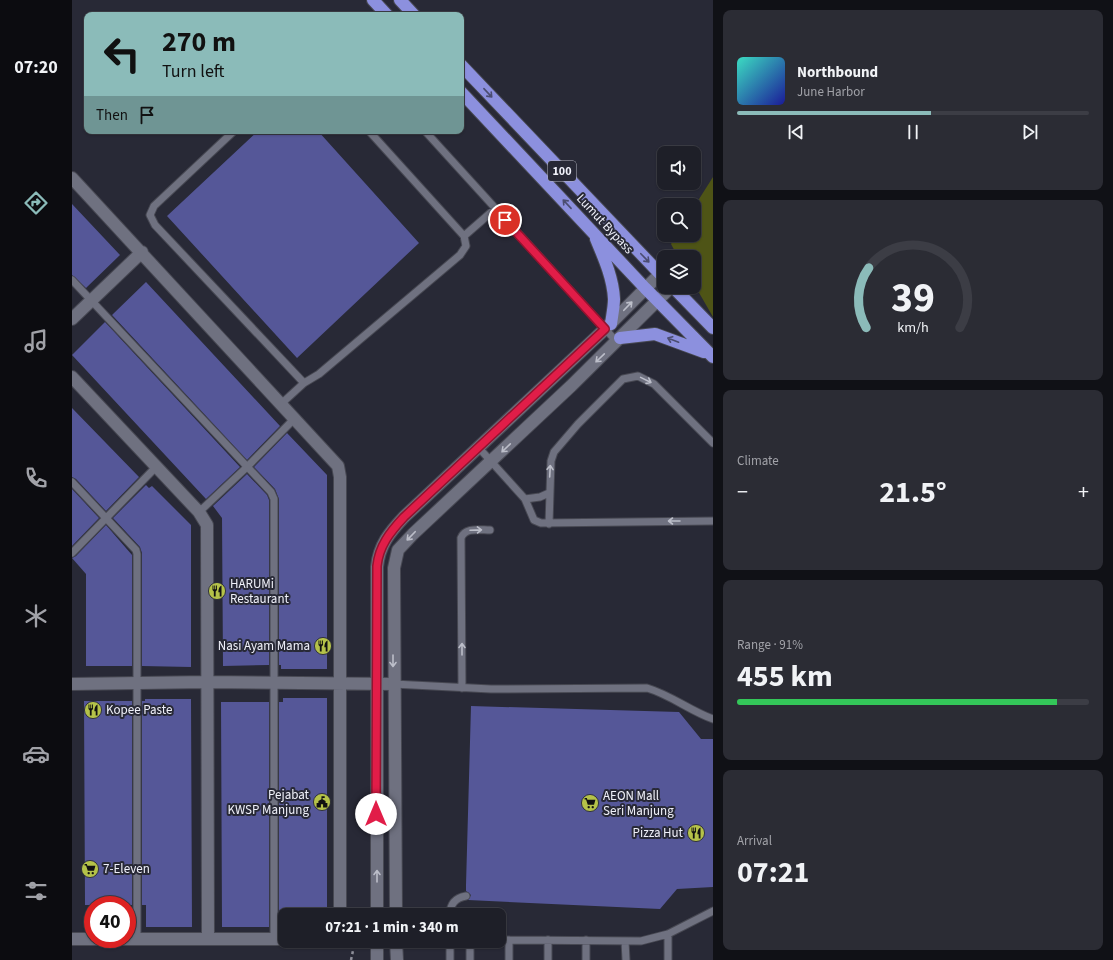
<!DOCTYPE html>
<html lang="en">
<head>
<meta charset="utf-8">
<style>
  body { margin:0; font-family:"Source Sans 3",sans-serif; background:#2b2c34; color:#f1f3f6; height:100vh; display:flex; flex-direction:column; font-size:15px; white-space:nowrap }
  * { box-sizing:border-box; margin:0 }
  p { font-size:13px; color:#a1a2a8 }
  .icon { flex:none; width:22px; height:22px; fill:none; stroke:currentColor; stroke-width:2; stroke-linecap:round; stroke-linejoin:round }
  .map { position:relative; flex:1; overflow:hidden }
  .side { display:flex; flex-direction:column; gap:10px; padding:10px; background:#101116; width:400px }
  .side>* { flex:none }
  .guide { position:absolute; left:12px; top:12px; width:380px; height:122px; border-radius:8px; box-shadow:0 1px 3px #0004,0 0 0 1px #3c3d45; background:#8bbbb9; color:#111; overflow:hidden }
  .controls { position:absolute; left:585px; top:146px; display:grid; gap:8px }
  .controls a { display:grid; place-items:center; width:44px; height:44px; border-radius:8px; background:#1e1f28; box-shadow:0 1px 3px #0004,0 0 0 1px #3c3d45; font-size:20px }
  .speed { position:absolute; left:12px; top:896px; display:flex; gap:8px; font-size:20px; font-weight:700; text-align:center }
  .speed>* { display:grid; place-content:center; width:52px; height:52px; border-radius:50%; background:#1e1f28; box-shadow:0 1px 3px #0004,0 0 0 1px #3c3d45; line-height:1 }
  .speed .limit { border:6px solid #d22; background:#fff; color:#111 }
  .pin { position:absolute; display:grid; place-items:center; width:34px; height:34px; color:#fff; margin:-17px; border:2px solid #fff; border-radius:50%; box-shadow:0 1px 4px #0007 }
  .me { position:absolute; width:44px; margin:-22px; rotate:0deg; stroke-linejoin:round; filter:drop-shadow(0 0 3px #0008) }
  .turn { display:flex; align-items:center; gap:14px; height:84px; padding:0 12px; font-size:18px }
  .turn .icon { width:52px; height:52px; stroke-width:2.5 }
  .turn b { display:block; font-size:28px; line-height:34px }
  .then { display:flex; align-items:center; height:38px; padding:0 12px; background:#0003; gap:8px; font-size:15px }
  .big { font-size:30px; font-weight:700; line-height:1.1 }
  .side .widget { flex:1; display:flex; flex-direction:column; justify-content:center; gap:6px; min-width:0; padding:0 14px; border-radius:8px; background:#2b2c34 }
  .side .dial { align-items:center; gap:0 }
  .dial svg { height:104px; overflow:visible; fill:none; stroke:#3c3d45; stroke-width:7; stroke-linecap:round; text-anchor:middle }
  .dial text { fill:#f1f3f6; stroke:none }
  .song { display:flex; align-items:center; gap:12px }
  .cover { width:48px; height:48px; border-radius:6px; background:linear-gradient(135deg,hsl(170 70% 55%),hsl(240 70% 35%)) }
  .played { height:4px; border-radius:2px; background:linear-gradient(90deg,#8bbbb9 55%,#3c3d45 55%) }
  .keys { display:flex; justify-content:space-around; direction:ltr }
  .heat { display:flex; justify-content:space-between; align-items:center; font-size:22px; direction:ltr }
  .charge { height:6px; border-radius:3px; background:linear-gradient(90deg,#34c759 91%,#3c3d45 0) }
  .trip { position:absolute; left:206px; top:908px; width:228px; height:40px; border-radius:8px; background:#1e1f28; box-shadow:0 1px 3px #0004,0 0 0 1px #3c3d45; font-weight:700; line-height:40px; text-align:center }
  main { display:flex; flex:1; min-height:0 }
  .dock { display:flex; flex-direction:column; width:72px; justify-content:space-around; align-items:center; background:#0c0c10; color:#a1a2a8 }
  .dock .icon { width:28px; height:28px }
  .dock .active { color:#8bbbb9 }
  .dock b { font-size:18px; color:#f1f3f6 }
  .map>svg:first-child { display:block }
</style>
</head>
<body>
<main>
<nav class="dock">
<b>07:20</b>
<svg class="icon active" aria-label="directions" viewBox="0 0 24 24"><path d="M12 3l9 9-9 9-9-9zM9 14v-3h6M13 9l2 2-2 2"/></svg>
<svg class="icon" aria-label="music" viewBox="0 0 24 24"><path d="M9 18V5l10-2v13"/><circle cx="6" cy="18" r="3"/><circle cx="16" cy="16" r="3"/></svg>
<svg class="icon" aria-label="phone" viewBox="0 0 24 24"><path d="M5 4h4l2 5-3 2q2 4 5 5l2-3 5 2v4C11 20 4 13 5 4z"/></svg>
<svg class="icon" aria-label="climate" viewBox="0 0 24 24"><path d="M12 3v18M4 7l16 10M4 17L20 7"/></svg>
<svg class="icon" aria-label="car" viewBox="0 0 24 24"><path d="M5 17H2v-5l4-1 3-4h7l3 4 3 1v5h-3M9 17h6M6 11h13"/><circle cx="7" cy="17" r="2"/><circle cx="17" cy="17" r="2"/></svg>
<svg class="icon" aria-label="filters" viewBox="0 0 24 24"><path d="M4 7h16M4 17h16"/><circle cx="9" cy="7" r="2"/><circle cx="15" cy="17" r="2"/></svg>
</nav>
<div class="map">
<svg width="641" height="960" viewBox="0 0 641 960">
  <rect width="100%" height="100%" fill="#282936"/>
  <path fill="#4e5416" d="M641,177V317L622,284V257H606L599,244L604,235H622V207Z"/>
  <path fill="#555798" d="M186,131H246L347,243L225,358L95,216Z
    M0,204L48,255L14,288L0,275Z
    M74,282L208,426L175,460L40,315Z
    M33,322L168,467L134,499L0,355Z
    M0,408L67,477L34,511L4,479L0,477Z
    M215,433L255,475V669H209V665H207V499L203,489L182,467Z
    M175,474L195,495L197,500V665L151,666L150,518L141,506Z
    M74,485L77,488L80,486L119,525V667L70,666V553L68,547L41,518Z
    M0,489L27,518L0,546Z
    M34,525L60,555V666H14V574L0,558L4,556Z
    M211,698H255V915H213V927H207V702H211Z
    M73,699H119L120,927H74V905H70V701H73Z
    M12,701H60V905H13Z
    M149,702H197V927H150Z
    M399,706L607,712L629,739H641V887L605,889L588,909L396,900L399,895L394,891V885Z"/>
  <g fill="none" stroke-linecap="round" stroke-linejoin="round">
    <g stroke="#474852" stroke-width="9">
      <path id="service" d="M162,131L82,206L78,215L83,225L232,383
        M297,131L392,236
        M353,131L545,342
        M0,280L199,492L202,499V939
        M209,404L232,383L247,374L388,255L394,246L392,236L423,209
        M407,448L453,499
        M0,482L64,550L65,554V939
        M477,493L468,497L453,499L462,520L469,523L641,521
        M127,512L175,467L223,418
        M477,524L479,461L482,452L506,424L551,379L566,376L582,384L641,443
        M0,553L84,467
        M321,684L419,689L575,688C599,695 618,711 641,719
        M390,688L389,538C393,527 407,530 418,530
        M378,915C378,904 383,898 394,896
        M596,934V960
        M427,940L569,941L596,934L641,911
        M514,940V960
        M378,941V960
        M398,941V960
        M553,941L554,960
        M437,960V940
        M476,960V940"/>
    </g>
    <g stroke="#474852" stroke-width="14">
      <path id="minor" d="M0,178L266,466L268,477V915
        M0,319L70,252
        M0,377L127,512L135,525L136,939
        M0,684L134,682L321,684
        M0,939H21
        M23,939H213"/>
    </g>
    <g stroke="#474852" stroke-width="14">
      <path id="tertiary" d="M305,915V567C307,545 318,532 332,517L533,329L588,274
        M324,915L322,568L326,550L341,534L499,386L599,287
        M305,941V960
        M324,941L325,960"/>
    </g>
    <g stroke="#474852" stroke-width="14">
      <path id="trunk" d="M301,0L315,15
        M328,0L342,15
        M389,65L592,278
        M389,92L573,288L641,357
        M524,239C532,258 541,278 542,299C542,307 540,316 539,324
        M601,287L641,328
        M548,338L583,334L632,352"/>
    </g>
    <path stroke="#8e8f9a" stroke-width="2.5" stroke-dasharray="3 3" stroke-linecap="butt" d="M279,960L283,941"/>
    <use href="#service" stroke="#6f7180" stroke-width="7"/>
    <use href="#minor" stroke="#6f7180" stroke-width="12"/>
    <use href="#tertiary" stroke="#6f7180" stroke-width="12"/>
    <use href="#trunk" stroke="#8c90de" stroke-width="12"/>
  </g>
  <defs><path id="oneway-shaft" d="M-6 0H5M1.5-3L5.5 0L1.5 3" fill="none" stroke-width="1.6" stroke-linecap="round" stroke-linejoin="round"/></defs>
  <g stroke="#4b4d71">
    <use href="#oneway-shaft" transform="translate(416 93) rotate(47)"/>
    <use href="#oneway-shaft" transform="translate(495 204) rotate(-133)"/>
    <use href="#oneway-shaft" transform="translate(573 258) rotate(46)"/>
    <use href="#oneway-shaft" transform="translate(601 340) rotate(-159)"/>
  </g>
  <g stroke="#bcbec9">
    <use href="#oneway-shaft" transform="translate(556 306) rotate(-46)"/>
    <use href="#oneway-shaft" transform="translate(528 358) rotate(136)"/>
    <use href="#oneway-shaft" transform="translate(574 380) rotate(26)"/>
    <use href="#oneway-shaft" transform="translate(434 448) rotate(136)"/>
    <use href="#oneway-shaft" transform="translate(478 471) rotate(-87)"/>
    <use href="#oneway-shaft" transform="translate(602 521) rotate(180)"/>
    <use href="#oneway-shaft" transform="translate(404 530) rotate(-2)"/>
    <use href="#oneway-shaft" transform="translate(339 536) rotate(134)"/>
    <use href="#oneway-shaft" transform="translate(390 649) rotate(-90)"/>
    <use href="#oneway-shaft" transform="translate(321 661) rotate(90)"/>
    <use href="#oneway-shaft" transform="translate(305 876) rotate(-90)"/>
  </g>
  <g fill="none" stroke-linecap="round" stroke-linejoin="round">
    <g stroke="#92132f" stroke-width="10">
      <path id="route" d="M304,814L305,566C307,546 318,532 332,517L533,329L433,220"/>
    </g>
    <use href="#route" stroke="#e11d48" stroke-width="7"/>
  </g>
  <defs>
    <g id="restaurant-disc" transform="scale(0.9)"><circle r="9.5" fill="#b5c249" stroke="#282936"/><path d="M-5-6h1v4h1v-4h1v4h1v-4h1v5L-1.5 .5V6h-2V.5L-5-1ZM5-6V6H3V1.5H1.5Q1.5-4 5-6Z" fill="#111"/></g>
    <g id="civic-disc" transform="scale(0.9)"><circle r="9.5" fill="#b5c249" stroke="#282936"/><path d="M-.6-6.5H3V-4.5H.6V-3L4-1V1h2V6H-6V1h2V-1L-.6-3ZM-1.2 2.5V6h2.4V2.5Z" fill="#111"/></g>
    <g id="supermarket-disc" transform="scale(0.9)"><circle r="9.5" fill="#b5c249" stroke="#282936"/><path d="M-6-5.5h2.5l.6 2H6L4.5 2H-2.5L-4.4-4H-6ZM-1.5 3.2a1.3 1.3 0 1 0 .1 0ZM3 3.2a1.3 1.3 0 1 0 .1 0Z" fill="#111"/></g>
  </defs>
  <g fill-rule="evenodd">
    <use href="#restaurant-disc" x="145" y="591"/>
    <use href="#restaurant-disc" x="251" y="646"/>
    <use href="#restaurant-disc" x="21" y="710"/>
    <use href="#civic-disc" x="250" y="802"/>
    <use href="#supermarket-disc" x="518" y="803"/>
    <use href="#restaurant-disc" x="624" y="833"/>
    <use href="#supermarket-disc" x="18" y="869"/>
  </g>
  <g text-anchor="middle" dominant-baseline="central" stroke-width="4" stroke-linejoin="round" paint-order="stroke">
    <rect fill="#282936" stroke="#b4b5bf" stroke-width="1" x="476" y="161" width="28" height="20" rx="3"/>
    <g font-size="12" font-weight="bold" fill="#f0f1fa">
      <text x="490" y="171">100</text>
    </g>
    <g font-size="13" fill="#f0f1fa" stroke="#282936">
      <text transform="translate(533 224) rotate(47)">Lumut Bypass</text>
    </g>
    <g font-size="13" fill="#f0f1fa" stroke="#282936" text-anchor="start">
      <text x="158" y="584">HARUMi<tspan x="158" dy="15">Restaurant</tspan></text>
      <text x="238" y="646" text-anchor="end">Nasi Ayam Mama</text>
      <text x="34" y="710">Kopee Paste</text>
      <text x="237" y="795" text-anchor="end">Pejabat<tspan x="237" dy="15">KWSP Manjung</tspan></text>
      <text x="531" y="796">AEON Mall<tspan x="531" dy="15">Seri Manjung</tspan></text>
      <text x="611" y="833" text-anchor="end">Pizza Hut</text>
      <text x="31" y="869">7-Eleven</text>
    </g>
  </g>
</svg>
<div class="controls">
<a><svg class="icon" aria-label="sound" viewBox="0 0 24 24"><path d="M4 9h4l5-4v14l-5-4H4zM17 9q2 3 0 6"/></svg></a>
<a><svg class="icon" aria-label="search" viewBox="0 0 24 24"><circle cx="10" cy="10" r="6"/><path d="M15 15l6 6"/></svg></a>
<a><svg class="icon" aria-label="layers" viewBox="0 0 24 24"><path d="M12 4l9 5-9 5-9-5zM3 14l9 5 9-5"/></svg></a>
</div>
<div class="speed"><div class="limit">40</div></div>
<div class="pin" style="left:433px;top:220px;background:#d93025"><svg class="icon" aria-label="arrive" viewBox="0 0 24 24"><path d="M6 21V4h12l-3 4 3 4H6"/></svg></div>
<svg class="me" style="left:304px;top:814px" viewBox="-20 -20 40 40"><circle r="19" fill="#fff"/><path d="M0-13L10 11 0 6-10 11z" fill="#e11d48"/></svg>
<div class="trip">07:21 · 1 min · 340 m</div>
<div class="guide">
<div class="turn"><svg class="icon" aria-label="left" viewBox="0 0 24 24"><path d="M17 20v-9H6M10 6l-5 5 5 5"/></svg><div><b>270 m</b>Turn left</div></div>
<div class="then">Then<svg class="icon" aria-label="arrive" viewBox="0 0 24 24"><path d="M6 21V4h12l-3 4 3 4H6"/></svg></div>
</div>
</div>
<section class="side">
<div class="widget">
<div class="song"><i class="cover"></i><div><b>Northbound</b><p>June Harbor</p></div></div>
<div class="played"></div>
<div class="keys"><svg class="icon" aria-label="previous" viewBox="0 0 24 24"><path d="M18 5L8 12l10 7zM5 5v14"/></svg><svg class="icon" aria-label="pause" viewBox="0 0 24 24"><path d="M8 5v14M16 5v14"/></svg><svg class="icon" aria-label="next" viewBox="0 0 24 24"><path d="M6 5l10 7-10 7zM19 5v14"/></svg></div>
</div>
<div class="widget dial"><svg viewBox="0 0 100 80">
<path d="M14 69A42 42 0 1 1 86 69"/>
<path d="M14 69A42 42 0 0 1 16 23" stroke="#8bbbb9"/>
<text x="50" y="56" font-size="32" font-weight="700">39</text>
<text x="50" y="72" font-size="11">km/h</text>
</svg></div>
<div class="widget"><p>Climate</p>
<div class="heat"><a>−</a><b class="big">21.5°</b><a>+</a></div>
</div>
<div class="widget"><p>Range · 91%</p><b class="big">455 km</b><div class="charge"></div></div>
<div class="widget"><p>Arrival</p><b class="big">07:21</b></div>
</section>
</main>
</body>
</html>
